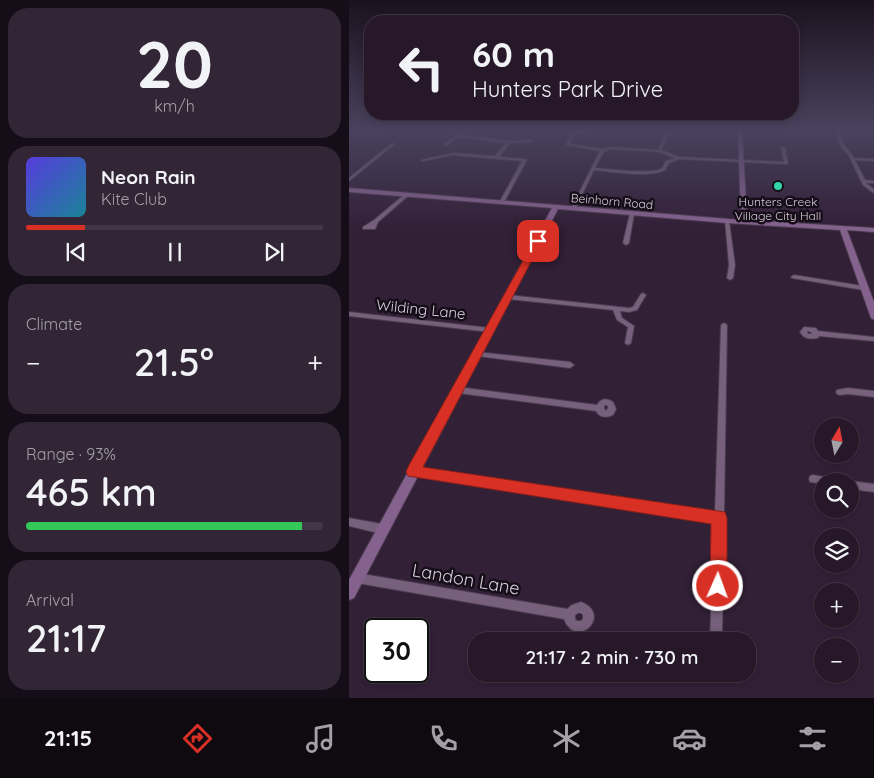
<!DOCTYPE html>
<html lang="en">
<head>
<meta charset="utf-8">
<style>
  body { margin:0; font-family:Quicksand,sans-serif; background:#322535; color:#f1f3f6; height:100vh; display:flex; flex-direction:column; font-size:19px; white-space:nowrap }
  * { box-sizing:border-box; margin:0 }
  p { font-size:16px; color:#a4a0a8 }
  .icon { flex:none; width:28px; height:28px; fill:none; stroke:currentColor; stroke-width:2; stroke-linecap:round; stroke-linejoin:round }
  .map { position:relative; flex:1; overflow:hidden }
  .panel { display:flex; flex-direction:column; gap:8px; padding:8px; background:#150d17; width:349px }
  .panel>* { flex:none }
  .banner { position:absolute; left:15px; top:15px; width:435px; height:105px; border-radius:20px; box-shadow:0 2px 8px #0003,0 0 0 1px #423746; background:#261829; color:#f1f3f6; overflow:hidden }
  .needle { width:32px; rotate:10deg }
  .controls { position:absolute; left:465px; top:418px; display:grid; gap:10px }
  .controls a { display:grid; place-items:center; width:45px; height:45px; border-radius:50%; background:#261829; box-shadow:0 2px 8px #0003,0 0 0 1px #423746; font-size:25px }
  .speed { position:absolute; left:15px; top:618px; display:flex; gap:10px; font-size:25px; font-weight:700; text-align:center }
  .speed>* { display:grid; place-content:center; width:65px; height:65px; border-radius:50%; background:#261829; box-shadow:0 2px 8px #0003,0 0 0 1px #423746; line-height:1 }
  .speed .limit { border:2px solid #111; border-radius:8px; background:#fff; color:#111 }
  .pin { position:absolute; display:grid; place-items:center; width:42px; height:42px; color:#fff; margin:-21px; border-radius:10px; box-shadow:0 2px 8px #0006 }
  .me { position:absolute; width:55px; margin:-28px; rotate:2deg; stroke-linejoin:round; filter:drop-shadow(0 0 4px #0008) }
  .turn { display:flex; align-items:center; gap:18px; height:105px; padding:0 25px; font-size:22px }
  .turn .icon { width:65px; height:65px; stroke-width:2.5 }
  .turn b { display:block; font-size:35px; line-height:42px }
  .big { font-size:38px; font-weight:600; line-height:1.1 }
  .panel .tile { flex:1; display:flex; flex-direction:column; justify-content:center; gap:8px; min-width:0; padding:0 18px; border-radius:20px; background:#322535 }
  .panel .dial { align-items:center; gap:0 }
  .dial b { font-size:65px; line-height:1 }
  .song { display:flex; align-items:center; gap:15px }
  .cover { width:60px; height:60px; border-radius:8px; background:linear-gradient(135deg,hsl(250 70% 55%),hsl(190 70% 35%)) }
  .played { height:5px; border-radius:2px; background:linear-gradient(90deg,#d93025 20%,#423746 20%) }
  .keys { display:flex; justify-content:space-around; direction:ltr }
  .heat { display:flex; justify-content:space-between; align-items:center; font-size:28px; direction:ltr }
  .charge { height:8px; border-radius:4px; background:linear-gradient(90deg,#34c759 93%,#423746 0) }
  .trip { position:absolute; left:119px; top:632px; width:288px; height:50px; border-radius:20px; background:#261829; box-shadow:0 2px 8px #0003,0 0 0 1px #423746; font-weight:600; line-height:50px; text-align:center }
  .tab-bar { display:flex; height:80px; justify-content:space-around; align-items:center; background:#0f0a10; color:#a4a0a8 }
  .tab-bar .icon { width:35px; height:35px }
  .tab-bar .on { color:#d93025 }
  .tab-bar b { font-size:22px; color:#f1f3f6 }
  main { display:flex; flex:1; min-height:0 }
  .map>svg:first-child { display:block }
</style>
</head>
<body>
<main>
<section class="panel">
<div class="tile dial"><b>20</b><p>km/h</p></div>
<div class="tile">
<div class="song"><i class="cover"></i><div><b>Neon Rain</b><p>Kite Club</p></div></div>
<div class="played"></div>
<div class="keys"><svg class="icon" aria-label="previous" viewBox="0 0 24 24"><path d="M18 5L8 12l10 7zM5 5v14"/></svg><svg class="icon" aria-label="pause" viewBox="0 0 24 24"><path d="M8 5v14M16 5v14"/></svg><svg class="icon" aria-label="next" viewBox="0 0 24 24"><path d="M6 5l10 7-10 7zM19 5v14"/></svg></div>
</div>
<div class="tile"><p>Climate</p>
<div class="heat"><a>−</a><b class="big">21.5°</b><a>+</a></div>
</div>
<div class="tile"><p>Range · 93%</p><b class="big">465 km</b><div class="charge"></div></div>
<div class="tile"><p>Arrival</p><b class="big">21:17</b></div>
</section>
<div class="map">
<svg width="526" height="698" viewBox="0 0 526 698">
  <rect width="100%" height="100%" fill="#322037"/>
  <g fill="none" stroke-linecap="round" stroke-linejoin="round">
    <g stroke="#4b3b4f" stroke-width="2">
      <path id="street" d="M112,130H116L110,135L160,141L181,140L183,141L181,142L161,143L150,157L176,159L178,160L154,204L150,203L173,161L104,155L74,161L72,160L104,153L146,156L157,143L108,137L98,146H96V144Z
        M237,130H244L225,134L221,144L253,149L263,147L309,150L318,130H322L312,150L330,157L435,162L432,148L434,147L436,148L439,163L437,164L330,159L320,163L316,170C300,178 265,172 245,170L226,209L224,210L222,209L251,151L217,145L223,132ZM263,149L310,152L326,158L317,161C315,164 315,166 313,168C307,175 257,169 246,168L255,151Z
        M486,130H490L496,147L502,153L505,158L526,159V161L506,160L516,180L526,181V183H517L526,190V194L514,185L499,154L492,147Z
        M43,143L46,144L0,181V178Z
        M56,194L60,195L29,222L26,229H14V227L25,220Z
        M281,213L285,214L280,243L277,245L274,243Z
        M376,220L380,221L386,265L384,278L381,280L378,278L380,265Z
        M445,275L514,286L517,288L514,290L443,278L442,277Z
        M294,293L297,295L288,310L280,312L271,311L273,318L285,326L282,343L279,345L276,343L279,327L268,320L264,310L158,299L155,297L158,295L280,308L284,307L292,294Z
        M0,312L141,328L144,330L141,332L0,316Z
        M375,323L378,325L373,641H361L365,522L64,476L61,475L60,472L61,469L64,468L366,513L372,325Z
        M455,327L467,328L469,331L526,337V341L470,336L469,338C461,339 456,340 451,332ZM459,331L462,332L463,334H459L458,332Z
        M126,352H128L221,362L225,365L221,368L128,356H126L125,354Z
        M109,387L248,405C252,398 258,398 264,402L267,409L264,415C257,418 251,418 247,411L109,393L106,392L105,390L106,388ZM257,405L259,406V408L257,411L255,408V406Z
        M499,388L526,391V397L499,394L491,395L488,394L487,392L488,390Z
        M464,475L482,478L483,481H474V484L461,482L460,479L461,476Z
        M500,481H501L526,484V492L501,489Z
        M0,518L33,524L36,526L38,529L36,532L33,534L0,526Z
        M8,573L218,609L223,605L232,602C264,614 228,651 215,619L8,583L4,582L3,578L4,574ZM229,613H232L234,615V619L232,621H228L226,619V615Z"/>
    </g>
    <g stroke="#4b3b4f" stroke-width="2">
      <path id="secondary" d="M389,130H393L398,220L526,228V232L498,230L526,305V320L522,318L491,230L378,223L209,209L5,598L0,600V580L203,208L0,192V188L392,220Z"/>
    </g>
    <use href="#street" fill="#76607b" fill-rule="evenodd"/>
    <use href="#secondary" fill="#85628e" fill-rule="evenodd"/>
  </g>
  <linearGradient id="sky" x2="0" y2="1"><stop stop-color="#1c121e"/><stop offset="0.57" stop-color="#49425e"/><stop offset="1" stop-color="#49425e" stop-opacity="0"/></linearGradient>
  <rect width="526" height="228" fill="url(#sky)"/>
  <path fill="#d93025" stroke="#8d1f18" d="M189,238L193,241L74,467L376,512L378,518V586L375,592L369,595L363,592L361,586L362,524L59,476L57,472L59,467L185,241Z"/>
  <circle fill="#33d4a8" stroke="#150d17" stroke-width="2" cx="429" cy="186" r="5"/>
  <g text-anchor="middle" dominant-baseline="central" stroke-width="5" stroke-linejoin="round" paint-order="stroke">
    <g font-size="12" fill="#d8ccdb" stroke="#150d17">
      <text transform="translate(263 201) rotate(5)">Beinhorn Road</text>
    </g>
    <g font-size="12" fill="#d8ccdb" stroke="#150d17">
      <text x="429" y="201">Hunters Creek<tspan x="429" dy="14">Village City Hall</tspan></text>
    </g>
    <g font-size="15" fill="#d8ccdb" stroke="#150d17">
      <text transform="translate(72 309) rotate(6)">Wilding Lane</text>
    </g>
    <g font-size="18" fill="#d8ccdb" stroke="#150d17">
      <text transform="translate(117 579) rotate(10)">Landon Lane</text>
    </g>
  </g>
</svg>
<div class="controls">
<a><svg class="needle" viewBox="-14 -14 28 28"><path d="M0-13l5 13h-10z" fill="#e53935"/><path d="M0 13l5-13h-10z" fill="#a4a0a8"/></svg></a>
<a><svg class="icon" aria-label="search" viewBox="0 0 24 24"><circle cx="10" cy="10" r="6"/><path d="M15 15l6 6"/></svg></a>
<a><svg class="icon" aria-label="layers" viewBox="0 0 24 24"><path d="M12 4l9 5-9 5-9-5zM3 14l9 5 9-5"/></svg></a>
<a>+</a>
<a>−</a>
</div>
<div class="speed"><div class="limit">30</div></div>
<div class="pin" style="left:189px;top:241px;background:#d93025"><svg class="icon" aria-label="arrive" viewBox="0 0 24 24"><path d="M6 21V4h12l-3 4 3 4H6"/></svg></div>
<svg class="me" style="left:369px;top:586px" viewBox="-20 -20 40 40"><circle r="17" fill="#d93025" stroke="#fff" stroke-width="3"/><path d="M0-11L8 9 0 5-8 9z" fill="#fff"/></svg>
<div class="trip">21:17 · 2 min · 730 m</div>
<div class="banner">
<div class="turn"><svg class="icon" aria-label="left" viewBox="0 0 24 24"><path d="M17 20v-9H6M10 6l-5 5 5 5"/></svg><div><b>60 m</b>Hunters Park Drive</div></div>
</div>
</div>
</main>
<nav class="tab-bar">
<b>21:15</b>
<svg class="icon on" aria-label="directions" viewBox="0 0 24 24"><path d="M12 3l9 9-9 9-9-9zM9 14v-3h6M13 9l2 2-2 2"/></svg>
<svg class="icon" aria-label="music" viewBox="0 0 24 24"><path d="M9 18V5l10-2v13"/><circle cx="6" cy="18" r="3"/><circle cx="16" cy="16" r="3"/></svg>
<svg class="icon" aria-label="phone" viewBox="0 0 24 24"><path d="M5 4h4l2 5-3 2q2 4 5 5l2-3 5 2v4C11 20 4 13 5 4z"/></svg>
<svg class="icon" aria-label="climate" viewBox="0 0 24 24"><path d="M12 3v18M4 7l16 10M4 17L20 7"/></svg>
<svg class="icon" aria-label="car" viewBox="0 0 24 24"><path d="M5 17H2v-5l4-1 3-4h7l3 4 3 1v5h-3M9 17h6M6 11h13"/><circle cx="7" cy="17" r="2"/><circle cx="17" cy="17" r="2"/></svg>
<svg class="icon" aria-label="filters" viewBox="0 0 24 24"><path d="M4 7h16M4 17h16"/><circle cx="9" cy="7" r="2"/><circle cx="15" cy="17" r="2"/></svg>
</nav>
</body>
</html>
